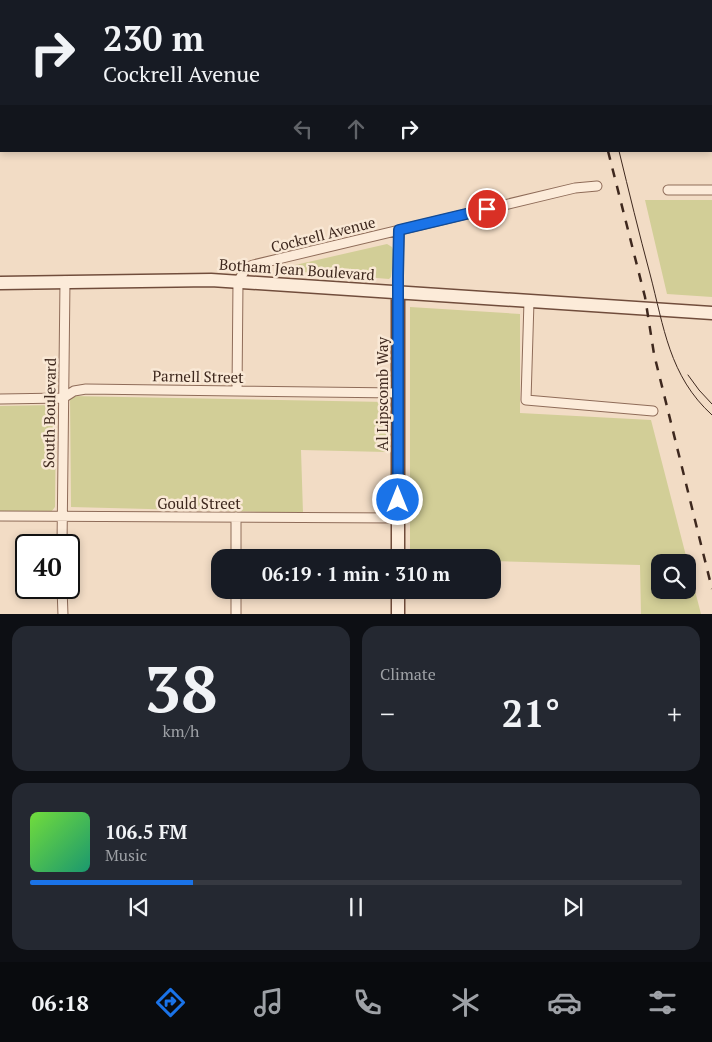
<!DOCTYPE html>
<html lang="en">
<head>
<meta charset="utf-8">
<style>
  body { margin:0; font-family:"PT Serif",serif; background:#242831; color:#f1f3f6; height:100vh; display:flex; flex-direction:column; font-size:19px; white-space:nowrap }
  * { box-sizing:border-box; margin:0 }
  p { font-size:16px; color:#9ea1a6 }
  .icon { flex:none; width:28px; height:28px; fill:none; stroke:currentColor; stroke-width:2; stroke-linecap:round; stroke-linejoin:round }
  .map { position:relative; height:614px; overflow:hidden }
  .side { display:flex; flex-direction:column; gap:12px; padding:12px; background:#0d0f14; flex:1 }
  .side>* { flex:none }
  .hud { position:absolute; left:0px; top:0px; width:712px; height:152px; box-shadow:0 2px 8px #0003; background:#171b24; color:#f1f3f6; overflow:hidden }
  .fabs { position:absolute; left:651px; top:554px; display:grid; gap:10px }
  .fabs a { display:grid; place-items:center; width:45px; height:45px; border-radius:10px; background:#171b24; box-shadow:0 2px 8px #0003; font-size:25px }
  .speed { position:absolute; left:15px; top:534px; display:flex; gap:10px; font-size:25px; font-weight:700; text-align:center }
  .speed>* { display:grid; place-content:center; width:65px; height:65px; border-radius:50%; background:#171b24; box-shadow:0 2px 8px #0003; line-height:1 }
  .speed .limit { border:2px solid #111; border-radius:8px; background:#fff; color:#111 }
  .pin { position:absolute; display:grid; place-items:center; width:42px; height:42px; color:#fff; margin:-21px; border:2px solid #fff; border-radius:50%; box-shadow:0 1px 5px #0007 }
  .me { position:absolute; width:55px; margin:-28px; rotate:0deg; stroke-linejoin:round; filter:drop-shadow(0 0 4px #0008) }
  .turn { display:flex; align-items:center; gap:18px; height:105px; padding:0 20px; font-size:22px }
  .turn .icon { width:65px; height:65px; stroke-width:2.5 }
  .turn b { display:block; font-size:35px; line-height:42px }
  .lanes { display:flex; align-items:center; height:48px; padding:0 20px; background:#0003; justify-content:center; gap:25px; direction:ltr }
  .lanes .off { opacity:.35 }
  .big { font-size:38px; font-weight:700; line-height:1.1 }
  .side .card { flex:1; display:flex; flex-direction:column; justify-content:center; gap:8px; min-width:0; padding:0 18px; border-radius:15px; background:#242831 }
  .side .dial { align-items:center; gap:0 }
  .dial b { font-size:65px; line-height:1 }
  .song { display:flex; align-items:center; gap:15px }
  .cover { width:60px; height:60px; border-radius:8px; background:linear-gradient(135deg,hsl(100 70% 55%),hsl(160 70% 35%)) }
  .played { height:5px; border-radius:2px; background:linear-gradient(90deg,#1a73e8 25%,#363941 25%) }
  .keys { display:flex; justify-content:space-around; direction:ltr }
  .heat { display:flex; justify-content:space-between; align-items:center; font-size:28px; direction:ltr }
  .side .tiles { flex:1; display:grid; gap:12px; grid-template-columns:1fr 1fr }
  .card:last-child { grid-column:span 2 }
  .trip { position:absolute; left:211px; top:549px; width:290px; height:50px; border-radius:15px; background:#171b24; box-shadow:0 2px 8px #0003; font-weight:700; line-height:50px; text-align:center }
  .tabs { display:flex; height:80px; justify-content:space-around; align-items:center; background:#090b0e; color:#9ea1a6 }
  .tabs .icon { width:35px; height:35px }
  .tabs .current { color:#1a73e8 }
  .tabs b { font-size:22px; color:#f1f3f6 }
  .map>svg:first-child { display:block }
</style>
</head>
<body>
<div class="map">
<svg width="712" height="615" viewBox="0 0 712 615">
  <rect width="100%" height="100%" fill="#f2dcc5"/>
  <path fill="#d2ce97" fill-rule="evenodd" d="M645,200H712V297L667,294Z
    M387,244L392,247L394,252L391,277L389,279L280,270L282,268Z
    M410,307L520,314V413L651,420L701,614H641L640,565L493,561L492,558L410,557ZM688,562V590H660V562Z
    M70,396L386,402V452L301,450L303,513L71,507Z
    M54,405L56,419L55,507L51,512L0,511V406Z"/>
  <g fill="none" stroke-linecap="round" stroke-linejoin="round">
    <g stroke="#8f6c59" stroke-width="11">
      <path id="street" d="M668,190H712
        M398,292V276L399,230
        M529,301L526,400L653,411
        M237,391L238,282L246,268L253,265L575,188L597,186
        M0,399L63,398L74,391L86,389L398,393
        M0,516L398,518
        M62,545L65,281
        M236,558V517
        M62,588L63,615
        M236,615V590"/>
    </g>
    <g stroke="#714d3c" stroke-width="15">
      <path id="secondary" d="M0,283L211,280L712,313
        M398,558V292
        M398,615V590"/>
    </g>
    <use href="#street" stroke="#fcebd9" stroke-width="9"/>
    <use href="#secondary" stroke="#fcebd9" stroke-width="12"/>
    <path stroke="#3e281e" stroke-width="1" d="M582,0L583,1
      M619,151C629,192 639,233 650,274C664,327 669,376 712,415
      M688,375L699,390L712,404"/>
    <path stroke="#3e281e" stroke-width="2.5" stroke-dasharray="9 9" stroke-linecap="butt" d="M503,0L505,1
      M225,1L230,0
      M249,1L254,0
      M0,58H1
      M608,151L645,297L654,354L712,589"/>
  </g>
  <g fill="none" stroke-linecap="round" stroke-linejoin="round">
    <g stroke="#114b97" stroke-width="12">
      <path id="route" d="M398,500V276L399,230L487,209"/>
    </g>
    <use href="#route" stroke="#1a73e8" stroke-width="9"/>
  </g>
  <g text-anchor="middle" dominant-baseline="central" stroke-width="5" stroke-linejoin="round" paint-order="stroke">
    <g font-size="15" fill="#3e281e" stroke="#f9e8d5">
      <text transform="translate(323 234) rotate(-14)">Cockrell Avenue</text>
      <text transform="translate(297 269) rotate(4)">Botham Jean Boulevard</text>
      <text transform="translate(198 376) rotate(1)">Parnell Street</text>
      <text transform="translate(382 394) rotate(-90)">Al Lipscomb Way</text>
      <text transform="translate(49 413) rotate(-89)">South Boulevard</text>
      <text x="199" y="503">Gould Street</text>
    </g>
  </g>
</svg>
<div class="fabs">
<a><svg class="icon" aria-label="search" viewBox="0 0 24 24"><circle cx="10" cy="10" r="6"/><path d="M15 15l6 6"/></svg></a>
</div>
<div class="speed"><div class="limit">40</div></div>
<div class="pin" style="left:487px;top:209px;background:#d93025"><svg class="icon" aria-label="arrive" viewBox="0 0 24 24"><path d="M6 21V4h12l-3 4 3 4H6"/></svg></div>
<svg class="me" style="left:398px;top:500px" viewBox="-20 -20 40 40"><circle r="17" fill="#1a73e8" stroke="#fff" stroke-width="3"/><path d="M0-11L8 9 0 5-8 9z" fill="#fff"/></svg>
<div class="trip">06:19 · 1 min · 310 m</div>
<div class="hud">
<div class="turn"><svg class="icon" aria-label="right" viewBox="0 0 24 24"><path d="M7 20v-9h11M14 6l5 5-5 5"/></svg><div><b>230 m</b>Cockrell Avenue</div></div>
<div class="lanes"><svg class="icon off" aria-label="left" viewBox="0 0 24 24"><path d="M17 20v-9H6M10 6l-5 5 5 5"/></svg><svg class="icon off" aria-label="ahead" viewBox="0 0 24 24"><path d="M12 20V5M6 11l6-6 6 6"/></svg><svg class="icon" aria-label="right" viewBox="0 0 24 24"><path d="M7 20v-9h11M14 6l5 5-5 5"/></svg></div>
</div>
</div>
<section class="side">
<div class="tiles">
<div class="card dial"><b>38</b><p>km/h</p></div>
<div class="card"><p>Climate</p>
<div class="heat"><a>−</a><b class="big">21°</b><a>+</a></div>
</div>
<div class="card">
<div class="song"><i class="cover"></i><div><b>106.5 FM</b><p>Music</p></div></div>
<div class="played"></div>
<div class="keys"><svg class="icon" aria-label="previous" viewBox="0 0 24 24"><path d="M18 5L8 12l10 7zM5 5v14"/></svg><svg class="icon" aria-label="pause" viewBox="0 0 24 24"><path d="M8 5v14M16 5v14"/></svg><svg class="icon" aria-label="next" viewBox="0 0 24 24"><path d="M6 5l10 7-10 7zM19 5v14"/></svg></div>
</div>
</div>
</section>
<nav class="tabs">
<b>06:18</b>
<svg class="icon current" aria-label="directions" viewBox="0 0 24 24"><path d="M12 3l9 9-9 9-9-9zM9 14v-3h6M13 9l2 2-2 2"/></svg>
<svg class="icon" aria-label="music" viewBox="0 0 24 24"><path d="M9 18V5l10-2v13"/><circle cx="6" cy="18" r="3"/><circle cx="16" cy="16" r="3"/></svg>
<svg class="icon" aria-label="phone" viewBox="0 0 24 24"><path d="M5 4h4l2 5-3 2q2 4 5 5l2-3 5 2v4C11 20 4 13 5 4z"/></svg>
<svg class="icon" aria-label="climate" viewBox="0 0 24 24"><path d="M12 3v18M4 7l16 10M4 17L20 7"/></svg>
<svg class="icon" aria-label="car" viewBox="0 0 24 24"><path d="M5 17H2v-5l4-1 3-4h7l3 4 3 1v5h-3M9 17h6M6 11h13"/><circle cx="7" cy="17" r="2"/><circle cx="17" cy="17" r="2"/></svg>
<svg class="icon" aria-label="filters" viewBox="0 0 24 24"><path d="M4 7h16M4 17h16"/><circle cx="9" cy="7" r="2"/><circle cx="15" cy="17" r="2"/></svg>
</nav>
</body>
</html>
